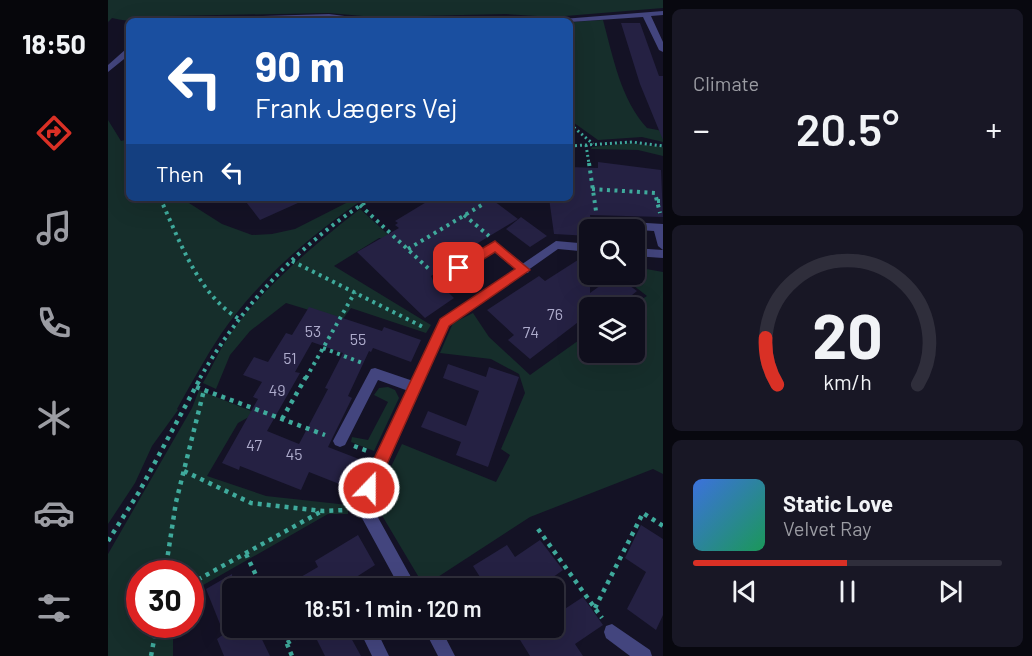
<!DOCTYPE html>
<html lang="en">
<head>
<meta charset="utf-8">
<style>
  body { margin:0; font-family:Barlow,sans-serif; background:#181725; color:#f1f3f6; height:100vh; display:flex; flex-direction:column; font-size:22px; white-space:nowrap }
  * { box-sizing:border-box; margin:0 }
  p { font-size:20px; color:#9b9ca3 }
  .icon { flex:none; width:33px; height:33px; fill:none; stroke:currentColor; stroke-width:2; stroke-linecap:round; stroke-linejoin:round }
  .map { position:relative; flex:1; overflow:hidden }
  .panel { display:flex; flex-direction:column; gap:9px; padding:9px; background:#08080f; width:369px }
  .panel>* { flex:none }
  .guide { position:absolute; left:18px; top:18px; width:447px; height:183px; border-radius:9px; box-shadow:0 6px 24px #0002,0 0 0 2px #2f2e3b; background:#1a4fa0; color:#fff; overflow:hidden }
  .controls { position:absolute; left:471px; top:219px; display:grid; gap:12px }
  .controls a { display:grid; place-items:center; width:66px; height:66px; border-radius:9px; background:#0f0e1c; box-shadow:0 6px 24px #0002,0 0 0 2px #2f2e3b; font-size:30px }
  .speed { position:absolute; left:18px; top:560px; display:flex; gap:12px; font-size:30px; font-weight:700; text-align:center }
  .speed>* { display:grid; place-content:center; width:78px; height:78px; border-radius:50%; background:#0f0e1c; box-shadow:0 6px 24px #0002,0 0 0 2px #2f2e3b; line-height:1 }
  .speed .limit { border:9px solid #d22; background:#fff; color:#111 }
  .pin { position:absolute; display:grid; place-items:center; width:51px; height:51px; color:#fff; margin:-26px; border-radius:12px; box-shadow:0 3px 9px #0006 }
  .me { position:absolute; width:66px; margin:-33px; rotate:22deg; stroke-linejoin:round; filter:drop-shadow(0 0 4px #0008) }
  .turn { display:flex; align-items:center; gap:21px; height:126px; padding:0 30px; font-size:27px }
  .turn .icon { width:78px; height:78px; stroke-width:2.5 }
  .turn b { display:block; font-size:42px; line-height:51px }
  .then { display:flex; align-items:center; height:57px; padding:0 30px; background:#0003; gap:12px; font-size:22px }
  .big { font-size:45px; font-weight:600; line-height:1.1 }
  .panel .card { flex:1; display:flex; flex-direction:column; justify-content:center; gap:9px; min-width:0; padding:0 21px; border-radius:9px; background:#181725 }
  .panel .dial { align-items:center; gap:0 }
  .dial svg { height:156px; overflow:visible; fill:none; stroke:#2f2e3b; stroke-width:7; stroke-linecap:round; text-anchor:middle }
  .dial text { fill:#f1f3f6; stroke:none }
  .song { display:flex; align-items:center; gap:18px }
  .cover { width:72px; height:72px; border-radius:9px; background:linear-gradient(135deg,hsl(220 70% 55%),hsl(150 70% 35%)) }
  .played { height:6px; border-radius:3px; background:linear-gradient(90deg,#d93025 50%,#2f2e3b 50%) }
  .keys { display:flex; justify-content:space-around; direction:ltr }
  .heat { display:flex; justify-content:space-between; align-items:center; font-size:33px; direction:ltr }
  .trip { position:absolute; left:114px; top:578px; width:342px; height:60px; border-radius:9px; background:#0f0e1c; box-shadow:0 6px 24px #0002,0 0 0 2px #2f2e3b; font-weight:600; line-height:60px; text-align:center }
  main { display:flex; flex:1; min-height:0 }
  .menu { display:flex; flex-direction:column; width:108px; justify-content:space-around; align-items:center; background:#06060b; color:#9b9ca3 }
  .menu .icon { width:42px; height:42px }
  .menu .on { color:#d93025 }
  .menu b { font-size:27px; color:#f1f3f6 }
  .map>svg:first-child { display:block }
</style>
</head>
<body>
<main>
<nav class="menu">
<b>18:50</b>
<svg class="icon on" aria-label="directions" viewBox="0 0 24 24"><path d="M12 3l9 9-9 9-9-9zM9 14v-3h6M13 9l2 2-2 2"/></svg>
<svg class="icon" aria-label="music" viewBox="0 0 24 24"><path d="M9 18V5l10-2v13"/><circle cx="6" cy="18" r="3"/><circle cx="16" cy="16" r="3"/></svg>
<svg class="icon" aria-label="phone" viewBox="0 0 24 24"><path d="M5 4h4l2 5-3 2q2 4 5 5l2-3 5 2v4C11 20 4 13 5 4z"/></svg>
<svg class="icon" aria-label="climate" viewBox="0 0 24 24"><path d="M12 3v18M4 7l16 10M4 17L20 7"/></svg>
<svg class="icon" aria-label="car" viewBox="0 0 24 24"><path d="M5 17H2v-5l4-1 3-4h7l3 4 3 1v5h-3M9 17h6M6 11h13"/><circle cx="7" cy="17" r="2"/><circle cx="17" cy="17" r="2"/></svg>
<svg class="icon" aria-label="filters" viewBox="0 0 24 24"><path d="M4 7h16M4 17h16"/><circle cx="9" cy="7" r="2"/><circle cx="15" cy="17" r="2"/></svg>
</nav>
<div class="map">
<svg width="555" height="656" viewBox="0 0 555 656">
  <rect width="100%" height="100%" fill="#141225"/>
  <path fill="#162e2b" d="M0,0H555V8L445,17L398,14L266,17L221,13L60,16C41,24 23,22 4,18L0,22Z
    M495,20C505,57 513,100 539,128L555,131V142L534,137L490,140L462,120V22Z
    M0,120L13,141L21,139V198H73L114,224L144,235L164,234L187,229L248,198H257C204,234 150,280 113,334C97,358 83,384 69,409L70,410L44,446L27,483L0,524Z
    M521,143L555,147V156L530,150L483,149L484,147Z
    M252,209L285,239L271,238L226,266L323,325L318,333L243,308L234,320L178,303L142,331L122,355L108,389L95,383C103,369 109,355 117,342C146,295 208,243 252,209Z
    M527,267L555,272V474L545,469L422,517L316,586L266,502L294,444L388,482L402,455L393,449L417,393L411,374L383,359L332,353L345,323L365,313L381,337L422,375L481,333L482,352H526V308L521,307L539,296L512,275L526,274Z
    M280,387L287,390L291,398L266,451L243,442L244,437L260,440L280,402L266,395L271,388Z
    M91,390L148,413L130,423L99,476L158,496L240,505V514H220L83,592L82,573H32V624H65V656H0V554L84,408Z"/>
  <path fill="#252143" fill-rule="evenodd" d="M513,23H532L551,76H555V140L532,84Z
    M490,162L553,170L555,217L482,215L484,230H482V236L446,234L441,198H462V167L490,168Z
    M135,198H201L152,220Z
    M325,198H382L410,219L355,252L358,254L323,276L326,283L332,284L346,298L317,318L249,252L291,228L287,225L290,223L287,221Z
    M413,217L439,236L422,247L398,229Z
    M473,258L482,264V293L507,275L529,291L508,308H482V313L422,359L400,340L406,335L379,310L431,276L437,281Z
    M201,307L274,331L276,327L313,340L303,362L265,348L263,352L261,351L240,396L244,398L220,447L256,461L244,489L201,472L193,490L132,466L131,470L114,463L150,399L145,397L154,382L135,375L146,357L160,362L178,333L184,335ZM204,342L235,353L217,388L220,389L191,444L159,431L192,373L187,372Z
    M340,364L378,377L381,367L411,377L380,467L348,455L353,442L313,427L320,411L358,426L371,391L335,378Z
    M533,525L555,539V615L548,630L519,609L538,572L517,558Z
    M250,535L267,565L231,588H174L210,567L207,561Z
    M432,540L455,570L430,588H379L365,566L399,545L407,557Z
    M124,574V627H148L162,656H116L109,639L116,634L98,589Z
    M475,597L495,625L467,644L475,656H422L404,627H446V616Z
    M221,627H237L253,656H217L207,636Z"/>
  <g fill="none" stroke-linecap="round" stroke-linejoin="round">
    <path stroke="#3faa9c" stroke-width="3" stroke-dasharray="2 3" stroke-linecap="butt" d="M462,124L485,144
      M478,145L481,164
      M462,146L524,142L555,146"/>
    <path stroke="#3faa9c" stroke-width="4" stroke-dasharray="3 4.5" stroke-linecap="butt" d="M481,163L488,211
      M484,189L547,193L552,213
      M52,198C72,241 89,293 131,319
      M549,201H555
      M252,205L322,270
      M356,215L381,236
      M300,249L377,203
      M184,261L317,328
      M215,348L257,364
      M92,378C134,305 192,243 264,198
      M198,378L247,292"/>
    <path stroke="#3faa9c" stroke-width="4.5" stroke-dasharray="4 5" stroke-linecap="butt" d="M88,387L217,435
      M174,419L198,377
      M246,446L262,452
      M76,471L143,503L215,511L239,510
      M430,529L494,618
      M0,541L31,492L93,377
      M138,554L154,588
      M57,573L68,502L96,390
      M82,584L214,511
      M487,608L535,513L555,526
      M172,627L184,656
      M179,643L206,627
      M43,656L49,624"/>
    <path fill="#43457e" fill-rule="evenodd" d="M387,242L420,267L422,270L420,273H412L386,252L336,282H328L326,279L328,276Z
      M267,368L311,383L312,387L311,391L306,393L270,380L237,445L232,447L227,445L225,441L227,437L263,369Z
      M296,571L301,574L304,579C299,591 285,588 273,588L275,582Z
      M250,627H267L281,656H264Z"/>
    <path fill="#43457e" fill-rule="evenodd" d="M555,11V15L543,16L555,42V52L551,50L535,17L462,22L264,21L268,19L405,16L442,20Z
      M221,14L260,19L264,21L221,18L49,21L53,19Z
      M18,49H21V55L0,72V65Z
      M490,220L555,224V258L526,256V248L555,250L550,246L546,231L486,227L485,224Z
      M448,241L482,244V252L450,249L341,326L262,503L309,588H292L249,509L247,504L249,499L332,320Z
      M504,624L542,650L544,656H522L498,638L496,632L498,626Z
      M315,627H332L347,656H330Z"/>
  </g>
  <path fill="#d93025" stroke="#8d1f18" stroke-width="1.5" d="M387,241L422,270L341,326L266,493L261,496L255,493L252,488L255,482L332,319L407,269L387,252L355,272H346L344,268L346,265Z"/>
  <g text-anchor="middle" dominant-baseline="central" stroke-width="6" stroke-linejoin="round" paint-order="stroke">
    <g font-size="16" fill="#aeaccc">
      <text x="447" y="313">76</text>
      <text x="205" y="330">53</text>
      <text x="423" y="331">74</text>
      <text x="250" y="338">55</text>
      <text x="182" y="357">51</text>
      <text x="169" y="389">49</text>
      <text x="146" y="444">47</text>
      <text x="186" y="453">45</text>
    </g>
  </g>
</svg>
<div class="controls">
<a><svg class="icon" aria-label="search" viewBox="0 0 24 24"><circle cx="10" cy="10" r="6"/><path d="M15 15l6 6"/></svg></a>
<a><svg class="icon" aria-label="layers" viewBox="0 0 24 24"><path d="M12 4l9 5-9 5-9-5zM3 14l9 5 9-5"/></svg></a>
</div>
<div class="speed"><div class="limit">30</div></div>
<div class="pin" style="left:351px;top:268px;background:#d93025"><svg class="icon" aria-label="arrive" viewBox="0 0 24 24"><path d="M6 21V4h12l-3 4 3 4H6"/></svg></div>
<svg class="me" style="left:261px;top:488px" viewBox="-20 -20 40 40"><circle r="17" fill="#d93025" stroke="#fff" stroke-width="3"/><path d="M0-11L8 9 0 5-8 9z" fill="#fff"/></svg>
<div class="trip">18:51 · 1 min · 120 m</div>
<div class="guide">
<div class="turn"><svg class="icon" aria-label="left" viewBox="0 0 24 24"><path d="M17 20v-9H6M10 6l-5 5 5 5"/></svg><div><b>90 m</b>Frank Jægers Vej</div></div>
<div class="then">Then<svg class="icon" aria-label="left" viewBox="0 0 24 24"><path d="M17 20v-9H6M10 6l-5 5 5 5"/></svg></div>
</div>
</div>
<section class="panel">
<div class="card"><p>Climate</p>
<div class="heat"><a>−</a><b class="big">20.5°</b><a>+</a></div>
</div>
<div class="card dial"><svg viewBox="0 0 100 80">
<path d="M14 69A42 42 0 1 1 86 69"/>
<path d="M14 69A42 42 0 0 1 8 45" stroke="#d93025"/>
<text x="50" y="56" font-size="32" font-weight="700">20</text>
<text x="50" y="72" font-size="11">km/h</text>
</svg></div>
<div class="card">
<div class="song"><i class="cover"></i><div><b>Static Love</b><p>Velvet Ray</p></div></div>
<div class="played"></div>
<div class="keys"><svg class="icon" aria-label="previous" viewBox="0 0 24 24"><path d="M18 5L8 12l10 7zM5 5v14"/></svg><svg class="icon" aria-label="pause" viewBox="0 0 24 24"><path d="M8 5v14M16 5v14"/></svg><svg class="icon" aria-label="next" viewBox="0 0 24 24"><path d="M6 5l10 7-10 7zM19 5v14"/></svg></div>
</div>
</section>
</main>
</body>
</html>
